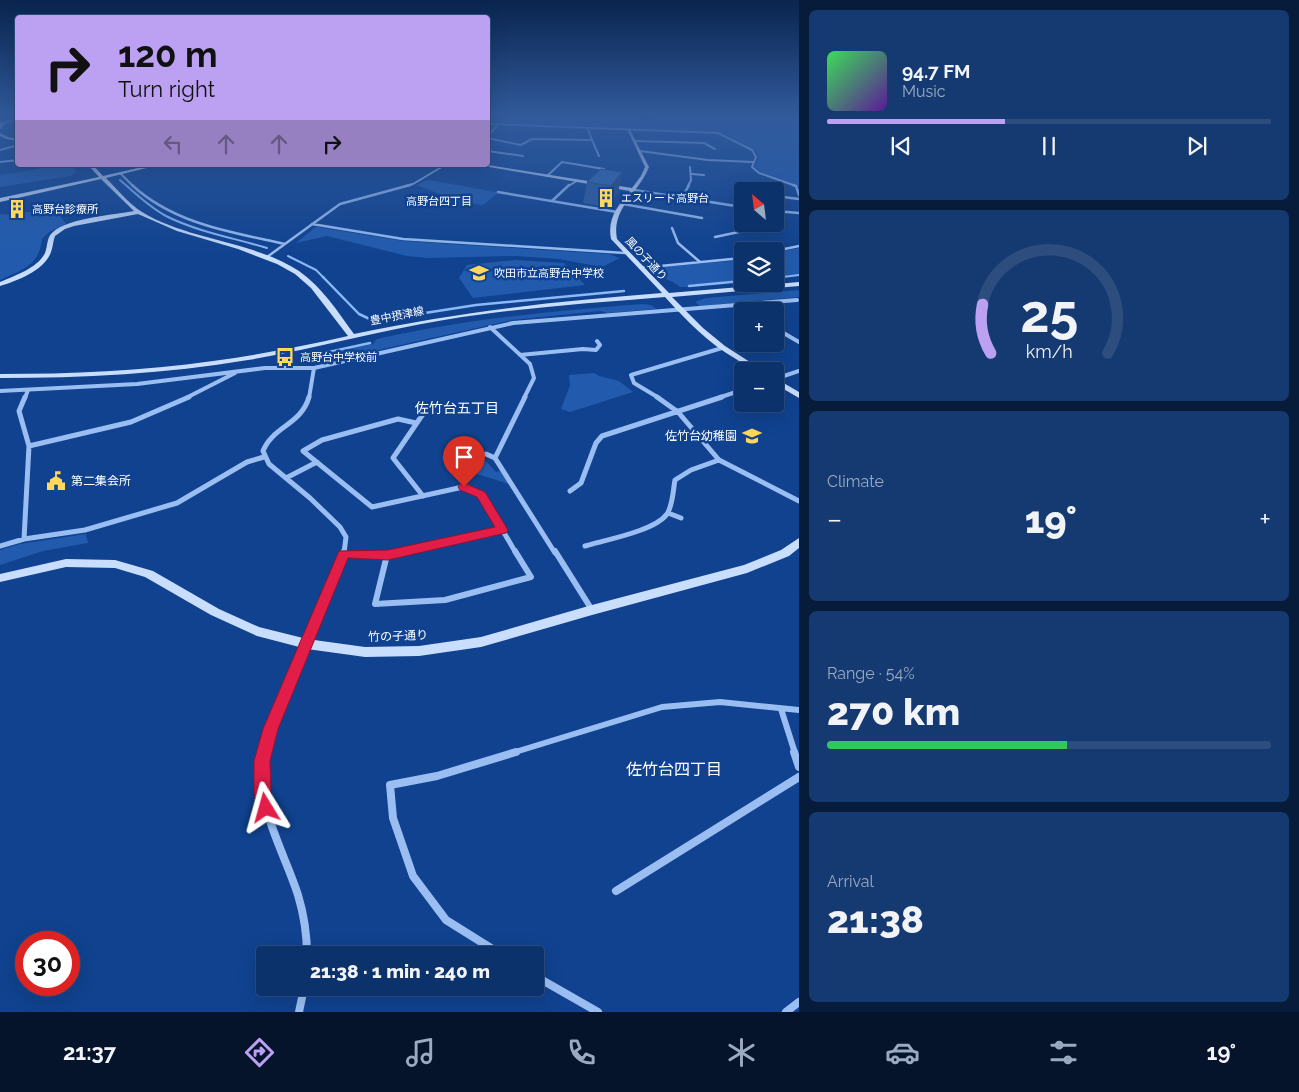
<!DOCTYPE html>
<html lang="en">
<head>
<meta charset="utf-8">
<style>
  body { margin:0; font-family:Raleway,"Noto Sans JP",sans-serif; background:#153a71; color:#f1f3f6; height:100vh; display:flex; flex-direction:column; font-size:19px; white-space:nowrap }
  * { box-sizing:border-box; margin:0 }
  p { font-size:16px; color:#9aaac1 }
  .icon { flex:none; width:28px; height:28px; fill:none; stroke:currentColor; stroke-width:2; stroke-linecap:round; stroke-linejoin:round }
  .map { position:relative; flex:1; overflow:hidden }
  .side { display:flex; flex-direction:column; gap:10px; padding:10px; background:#071c3b; width:500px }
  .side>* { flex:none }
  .top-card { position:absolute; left:15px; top:15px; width:475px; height:152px; border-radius:5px; box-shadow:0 5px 20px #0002,0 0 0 1px #2c4d7e; background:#bca0f2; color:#111; overflow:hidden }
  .needle { width:32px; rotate:332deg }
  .tools { position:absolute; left:734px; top:182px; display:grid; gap:10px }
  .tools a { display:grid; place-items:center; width:50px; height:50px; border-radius:5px; background:#0c326b; box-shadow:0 5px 20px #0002,0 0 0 1px #2c4d7e; font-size:25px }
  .speed { position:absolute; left:15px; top:931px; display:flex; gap:10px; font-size:25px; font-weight:700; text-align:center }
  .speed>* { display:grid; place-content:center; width:65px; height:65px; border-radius:50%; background:#0c326b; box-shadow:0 5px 20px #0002,0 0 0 1px #2c4d7e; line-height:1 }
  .speed .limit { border:8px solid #d22; background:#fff; color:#111 }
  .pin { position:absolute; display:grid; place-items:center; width:42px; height:42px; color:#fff; margin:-51px -21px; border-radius:50% 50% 50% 0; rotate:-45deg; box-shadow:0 0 5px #0007 }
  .pin .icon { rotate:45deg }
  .me { position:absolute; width:55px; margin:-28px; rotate:352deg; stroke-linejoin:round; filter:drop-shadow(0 0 4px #0008) }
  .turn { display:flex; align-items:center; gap:18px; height:105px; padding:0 20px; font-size:22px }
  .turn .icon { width:65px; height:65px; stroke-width:2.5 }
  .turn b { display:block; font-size:35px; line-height:42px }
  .lanes { display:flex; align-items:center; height:48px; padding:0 20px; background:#0003; justify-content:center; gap:25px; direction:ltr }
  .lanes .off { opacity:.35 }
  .big { font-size:38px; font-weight:800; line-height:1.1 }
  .side .card { flex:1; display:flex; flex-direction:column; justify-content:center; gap:8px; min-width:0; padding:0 18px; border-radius:8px; background:#153a71 }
  .side .dial { align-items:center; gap:0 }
  .dial svg { height:130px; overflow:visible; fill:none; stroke:#2c4d7e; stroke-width:7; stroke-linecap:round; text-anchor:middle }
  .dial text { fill:#f1f3f6; stroke:none }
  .song { display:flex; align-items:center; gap:15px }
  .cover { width:60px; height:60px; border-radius:8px; background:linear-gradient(135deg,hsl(130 70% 55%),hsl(270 70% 35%)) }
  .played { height:5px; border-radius:2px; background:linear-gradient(90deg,#bca0f2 40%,#2c4d7e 40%) }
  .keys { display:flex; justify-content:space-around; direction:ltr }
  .heat { display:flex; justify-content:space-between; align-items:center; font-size:28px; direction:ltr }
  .charge { height:8px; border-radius:4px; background:linear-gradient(90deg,#34c759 54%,#2c4d7e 0) }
  .trip { position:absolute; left:256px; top:946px; width:288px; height:50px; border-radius:5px; background:#0c326b; box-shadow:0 5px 20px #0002,0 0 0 1px #2c4d7e; font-weight:800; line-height:50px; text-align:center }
  .tab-bar { display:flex; height:80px; justify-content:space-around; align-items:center; background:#05142b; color:#9aaac1 }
  .tab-bar .icon { width:35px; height:35px }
  .tab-bar .active { color:#bca0f2 }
  .tab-bar b { font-size:22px; color:#f1f3f6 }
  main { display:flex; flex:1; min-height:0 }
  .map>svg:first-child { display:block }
</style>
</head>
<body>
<main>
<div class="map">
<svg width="799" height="1012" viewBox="0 0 799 1012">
  <rect width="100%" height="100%" fill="#10428f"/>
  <path fill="#225bae" d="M488,114H624C634,119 644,121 655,119L647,114H799V186L762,173L755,167L759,157L756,151L724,133L734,131L718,132L499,124L488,122Z
    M61,165H71L77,172L70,176L0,187V175Z
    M429,180L496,192L498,193L483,205L459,201L416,185Z
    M54,208L66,224L49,232L42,239C39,266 23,269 0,280V214L11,215Z
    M316,227L403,241L609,254L620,258L602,267L559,259L515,256L428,258L407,256L327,236L296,243Z
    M799,248V275L775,277V253Z
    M516,260L564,263L585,285L473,298L459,278L467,265Z
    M742,260V280L688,285L689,287H680C674,282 665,278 657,276L654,270L660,267Z
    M799,290V297L700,306L695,302L706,298Z
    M642,304L651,305L656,309L608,313L600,311L512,320L320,363L309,364L305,359L373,344L377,339C467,319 551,311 642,304Z
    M595,373L599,376L619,381L633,392L570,412L561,409L570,385L569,375Z
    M449,446L477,454L475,458L487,462L496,472L500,471L509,484L445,464L442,458Z
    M86,534L88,543L43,551L0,565V550L20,544Z"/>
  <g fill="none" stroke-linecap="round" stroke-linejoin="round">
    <path stroke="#8bb8f6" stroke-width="2" d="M571,114H575
      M597,114L621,115
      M120,180C135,193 149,207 166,216C198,232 234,238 267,248
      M288,256L316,270L324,278
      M775,278L799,275"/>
    <path stroke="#8bb8f6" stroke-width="2.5" d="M323,277L359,314L374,321L476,305L624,291
      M775,278L782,277
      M689,286L742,281
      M306,357L370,343"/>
    <path stroke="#9abef2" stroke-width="2" d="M3,123L18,119
      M488,124L718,133L752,150L756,157L752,167L759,173L796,186
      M488,136L498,125
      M488,138L521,145L532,139L592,140L588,129
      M592,140L599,156
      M635,141L704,143L715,149
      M0,150L18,145
      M488,151L523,156
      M640,151L708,160L753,162
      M0,162L18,160
      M120,173L133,186
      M692,174L704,175
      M547,176L562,162L604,169
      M405,186L413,184L445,165
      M568,186L577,181
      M688,186L691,180L690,167
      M738,186L739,184"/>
    <path stroke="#9abef2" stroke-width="2.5" d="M132,185C174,224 231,232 285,244
      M739,185L737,191L742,192
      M793,185L796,186L799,195
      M634,190L742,207
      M498,192L617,212
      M775,196L799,199
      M682,198L689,185
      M552,201L569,185
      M623,204L702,218
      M775,211L799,213
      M312,224L403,239L625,253
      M672,228L678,243L700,262
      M715,237L753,229L760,224
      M775,251L799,246
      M267,257L340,204L410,185
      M640,268L742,258"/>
    <path stroke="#9abef2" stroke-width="4" d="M746,305L754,311
      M490,327L530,364L534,378L524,398
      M775,328L799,342
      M520,355L583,349L596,350L600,345L597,341
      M775,379L799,371
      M0,391L137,384L265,368H314L513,323L797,300
      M25,398L28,390
      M186,398L235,373
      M309,398L314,368
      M659,398L634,383L631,375L722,348
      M718,398L742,390"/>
    <path stroke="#9abef2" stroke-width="5" d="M309,397C301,425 273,426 263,451L269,464L310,498L340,527L346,537L344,553
      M525,397L495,458L555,553
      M657,397L678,412L719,460L799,501
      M416,423L398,419L322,440L303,451L372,507L463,487L481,494L516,553
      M29,446L131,422L189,397
      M486,454L495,458
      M286,478L317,462
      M570,491L581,483L596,443L602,436L722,397
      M423,496L393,458L425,411
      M668,513L681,518
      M24,539L29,446L19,411L25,397
      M0,546L24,539L85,530L177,503L247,462L264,457
      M585,546C605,540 655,531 667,514C673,505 673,490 675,480L691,470L719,460
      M398,553L502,529"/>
    <path stroke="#9abef2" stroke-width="6" d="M555,551L592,610
      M344,554L387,555L404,551
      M387,555L375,604L445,600L531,577L515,551
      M781,709L795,753
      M264,753L274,718L344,551
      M512,753L662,707L720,702L799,710"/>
    <path stroke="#9abef2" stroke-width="8" d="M264,752C253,803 283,848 298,895C304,915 307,934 307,955
      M794,752L799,767
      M616,891L799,777
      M502,955L446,920L413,876L393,818L390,785L437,776L516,752
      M535,976L598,1012
      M299,1012L304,988
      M786,1012L799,1002"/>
    <path fill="#c9ddfc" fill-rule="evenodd" d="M0,122L5,123L0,130Z
      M627,129L630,130L649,167C639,193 611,208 617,239L669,293L799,282V286L672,297L703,328L725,346L764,371C752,371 745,365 736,359C708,343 687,321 665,297C591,303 517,308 444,320C378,331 314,349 248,360C166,374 83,378 0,378V374C71,374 142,371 213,361C259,355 303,346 348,336L311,288L295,274L277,264L238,249L177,231L138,214L74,226L65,229L55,236C53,241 53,247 51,252C45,270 17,281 0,286V282C14,276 38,268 45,253C48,246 46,238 53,232C68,218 113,215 134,211L101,179L0,202V198L99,177L88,165H93L103,176L151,165H159L106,178C117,189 128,203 142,212C190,241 251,240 299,271C322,287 338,312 354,334C457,312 557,301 662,293L611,239C607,218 618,206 630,191L477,165H488L632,188L641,176L645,167Z
      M0,133L8,137L18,139V141L6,139L0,136Z
      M775,378L799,392V398L775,384Z
      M799,538V548L789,556L747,573L592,615L481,647L419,656L365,657L307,649L257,636L211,615L145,577L115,568L66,567L0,582V574L66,559L115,560L153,571L219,609L259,627L307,639L365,647L419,646L481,637L592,605L744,565L781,550Z"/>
  </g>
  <path fill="#2d5a9d" d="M622,172L618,193L606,207L583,203L587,182Z"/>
  <path fill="#244a7f" d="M622,172L618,193L606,207L611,186Z"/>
  <path fill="#3469b6" stroke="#244a7f" d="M601,169L622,172L611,186L587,182Z"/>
  <linearGradient id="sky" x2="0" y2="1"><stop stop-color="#09244f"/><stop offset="0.45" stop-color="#315a9b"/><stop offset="1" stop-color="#315a9b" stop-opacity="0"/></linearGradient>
  <rect width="799" height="256" fill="url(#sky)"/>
  <path fill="#e11d48" stroke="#92132f" d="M464,483L485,492L508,530L506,533L388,560L348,558L278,729L270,761L271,794L275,808L272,814L266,816L260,814L254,794V761L263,729L339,551L388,550L495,527L477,497L460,490L458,487L460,484Z"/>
  <defs>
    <g id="building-bare" transform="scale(1.5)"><path d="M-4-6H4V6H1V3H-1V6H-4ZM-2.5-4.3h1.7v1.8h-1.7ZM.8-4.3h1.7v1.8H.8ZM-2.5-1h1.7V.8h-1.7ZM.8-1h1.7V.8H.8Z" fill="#ffd75b" stroke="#10428f" stroke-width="2.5" paint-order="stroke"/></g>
    <g id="school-bare" transform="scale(1.5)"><path d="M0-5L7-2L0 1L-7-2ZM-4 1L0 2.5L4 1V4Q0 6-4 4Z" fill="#ffd75b" stroke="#10428f" stroke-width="2.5" paint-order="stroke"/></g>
    <g id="bus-bare" transform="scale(1.5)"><path d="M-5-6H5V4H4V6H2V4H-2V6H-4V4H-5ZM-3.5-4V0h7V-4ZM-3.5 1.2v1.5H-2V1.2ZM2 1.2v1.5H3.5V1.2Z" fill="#ffd75b" stroke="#10428f" stroke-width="2.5" paint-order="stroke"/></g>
    <g id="civic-bare" transform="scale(1.5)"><path d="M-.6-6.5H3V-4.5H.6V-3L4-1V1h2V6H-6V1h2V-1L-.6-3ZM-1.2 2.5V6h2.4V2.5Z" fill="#ffd75b" stroke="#10428f" stroke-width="2.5" paint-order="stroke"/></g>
  </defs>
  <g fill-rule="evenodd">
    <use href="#building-bare" x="606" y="198"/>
    <use href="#building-bare" x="17" y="209"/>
    <use href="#school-bare" x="479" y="273"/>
    <use href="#bus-bare" x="285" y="357"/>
    <use href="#school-bare" x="752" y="436"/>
    <use href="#civic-bare" x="56" y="481"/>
  </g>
  <g text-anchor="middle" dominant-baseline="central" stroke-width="5" stroke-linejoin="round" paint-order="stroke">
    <g font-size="11" fill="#fff" stroke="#10428f" text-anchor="start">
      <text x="621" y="198">エスリード高野台</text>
      <text x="32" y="209">高野台診療所</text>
      <text x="494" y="273">吹田市立高野台中学校</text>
      <text x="300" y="357">高野台中学校前</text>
    </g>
    <g font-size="11" fill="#fff" stroke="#10428f">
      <text x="439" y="201">高野台四丁目</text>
    </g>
    <g font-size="11" fill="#fff" stroke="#10428f">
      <text transform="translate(646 259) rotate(47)">風の子通り</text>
      <text transform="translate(397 316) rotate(-11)">豊中摂津線</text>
    </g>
    <g font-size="12" fill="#fff" stroke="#10428f" text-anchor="end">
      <text x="737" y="436">佐竹台幼稚園</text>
      <text x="71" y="481" text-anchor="start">第二集会所</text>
    </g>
    <g font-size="12" fill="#fff" stroke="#10428f">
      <text transform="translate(398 636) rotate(-2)">竹の子通り</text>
    </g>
    <g font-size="14" fill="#fff" stroke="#10428f">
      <text x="457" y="408">佐竹台五丁目</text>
    </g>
    <g font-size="16" fill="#fff" stroke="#10428f">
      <text x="674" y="769">佐竹台四丁目</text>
    </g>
  </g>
</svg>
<div class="tools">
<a><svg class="needle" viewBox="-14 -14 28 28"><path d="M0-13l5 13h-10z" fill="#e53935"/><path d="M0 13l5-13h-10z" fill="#9aaac1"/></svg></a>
<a><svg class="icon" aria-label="layers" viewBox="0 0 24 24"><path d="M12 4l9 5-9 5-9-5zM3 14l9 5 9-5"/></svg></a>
<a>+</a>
<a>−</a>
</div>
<div class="speed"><div class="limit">30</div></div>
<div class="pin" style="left:464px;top:487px;background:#d93025"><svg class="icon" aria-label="arrive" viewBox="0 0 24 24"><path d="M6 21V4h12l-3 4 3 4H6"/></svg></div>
<svg class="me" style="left:266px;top:808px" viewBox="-20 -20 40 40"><path d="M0-17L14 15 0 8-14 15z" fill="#e11d48" stroke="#fff" stroke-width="4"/></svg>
<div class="trip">21:38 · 1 min · 240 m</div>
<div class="top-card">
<div class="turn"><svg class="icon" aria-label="right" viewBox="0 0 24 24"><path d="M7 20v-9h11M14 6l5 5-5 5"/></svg><div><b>120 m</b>Turn right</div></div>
<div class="lanes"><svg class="icon off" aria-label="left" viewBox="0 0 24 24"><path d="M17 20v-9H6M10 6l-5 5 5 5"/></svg><svg class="icon off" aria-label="ahead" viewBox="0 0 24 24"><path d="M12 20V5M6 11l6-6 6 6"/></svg><svg class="icon off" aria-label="ahead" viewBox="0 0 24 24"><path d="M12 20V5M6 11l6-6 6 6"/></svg><svg class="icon" aria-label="right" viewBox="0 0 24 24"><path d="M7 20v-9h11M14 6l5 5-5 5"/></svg></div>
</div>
</div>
<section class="side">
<div class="card">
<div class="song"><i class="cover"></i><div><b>94.7 FM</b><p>Music</p></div></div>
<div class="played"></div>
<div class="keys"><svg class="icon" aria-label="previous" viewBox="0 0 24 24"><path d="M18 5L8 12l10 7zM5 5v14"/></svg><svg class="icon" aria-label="pause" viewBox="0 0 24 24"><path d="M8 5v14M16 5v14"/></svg><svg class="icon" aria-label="next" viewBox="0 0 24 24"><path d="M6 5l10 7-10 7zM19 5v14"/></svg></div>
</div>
<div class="card dial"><svg viewBox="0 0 100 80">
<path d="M14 69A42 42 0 1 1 86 69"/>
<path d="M14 69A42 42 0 0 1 9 39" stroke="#bca0f2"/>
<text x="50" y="56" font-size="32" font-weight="700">25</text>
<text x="50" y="72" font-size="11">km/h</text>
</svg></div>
<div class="card"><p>Climate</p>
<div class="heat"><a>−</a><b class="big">19°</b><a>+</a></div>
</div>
<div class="card"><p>Range · 54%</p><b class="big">270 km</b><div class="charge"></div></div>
<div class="card"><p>Arrival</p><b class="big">21:38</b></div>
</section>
</main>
<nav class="tab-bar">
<b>21:37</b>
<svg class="icon active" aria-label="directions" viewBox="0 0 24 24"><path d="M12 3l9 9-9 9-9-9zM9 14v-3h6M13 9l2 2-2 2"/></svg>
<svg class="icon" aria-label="music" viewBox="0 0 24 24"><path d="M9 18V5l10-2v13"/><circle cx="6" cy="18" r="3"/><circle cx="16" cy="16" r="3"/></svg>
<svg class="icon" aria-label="phone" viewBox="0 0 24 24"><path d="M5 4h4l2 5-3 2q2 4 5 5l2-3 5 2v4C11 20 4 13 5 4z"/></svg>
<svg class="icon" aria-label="climate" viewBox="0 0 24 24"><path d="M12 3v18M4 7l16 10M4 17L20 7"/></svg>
<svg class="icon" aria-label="car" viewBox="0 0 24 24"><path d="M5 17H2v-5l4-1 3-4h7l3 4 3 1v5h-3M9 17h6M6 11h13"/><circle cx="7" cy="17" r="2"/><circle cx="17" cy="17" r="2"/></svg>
<svg class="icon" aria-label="filters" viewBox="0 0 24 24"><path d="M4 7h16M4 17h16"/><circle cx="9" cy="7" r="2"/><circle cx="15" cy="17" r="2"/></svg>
<b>19°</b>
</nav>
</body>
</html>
